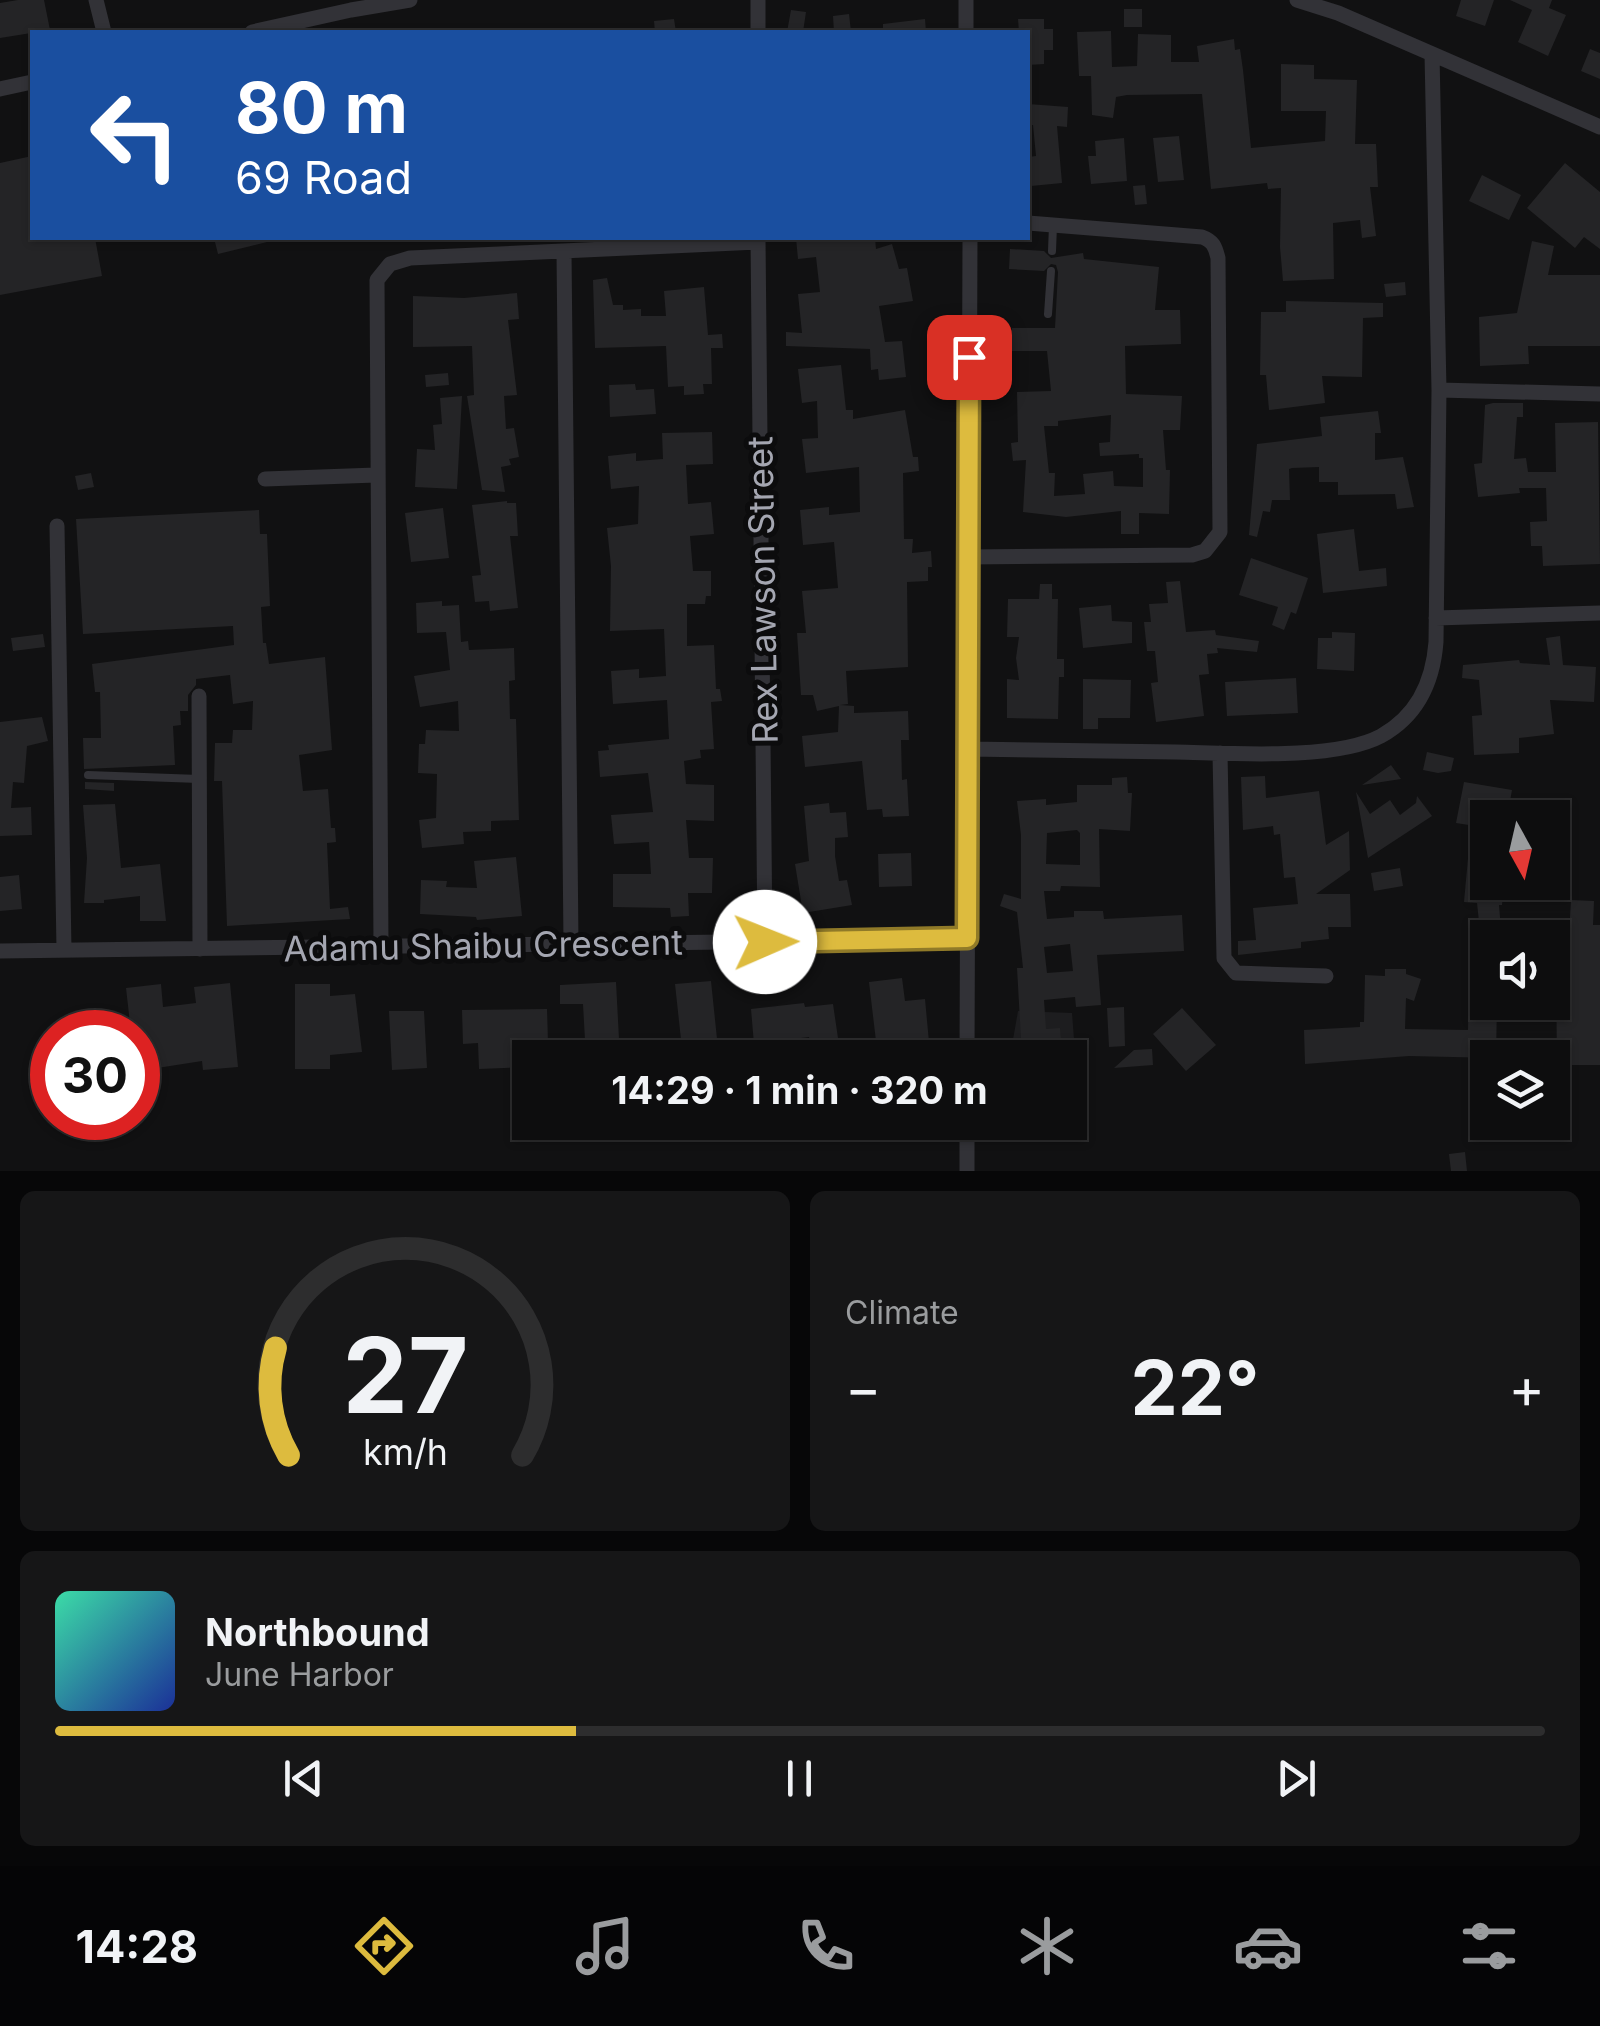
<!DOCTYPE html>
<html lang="en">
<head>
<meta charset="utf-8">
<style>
  body { margin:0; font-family:Inter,sans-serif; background:#161617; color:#f1f3f6; height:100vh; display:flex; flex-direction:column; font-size:38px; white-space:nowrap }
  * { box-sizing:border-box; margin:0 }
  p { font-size:32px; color:#9a9c9e }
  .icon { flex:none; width:55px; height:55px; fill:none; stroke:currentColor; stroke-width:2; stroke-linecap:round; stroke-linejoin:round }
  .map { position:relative; height:1171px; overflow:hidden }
  .details { display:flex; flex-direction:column; gap:20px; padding:20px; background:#070708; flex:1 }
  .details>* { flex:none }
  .banner { position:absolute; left:30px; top:30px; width:1000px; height:210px; border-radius:0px; box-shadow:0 2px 8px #0004,0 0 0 2px #2d2d2e; background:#1a4fa0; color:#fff; overflow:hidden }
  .needle { width:65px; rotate:172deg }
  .tools { position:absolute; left:1470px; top:800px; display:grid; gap:20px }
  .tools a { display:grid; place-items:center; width:100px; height:100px; border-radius:0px; background:#0d0d0e; box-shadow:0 2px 8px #0004,0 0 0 2px #2d2d2e; font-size:50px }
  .speed { position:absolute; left:30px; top:1010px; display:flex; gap:20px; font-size:50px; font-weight:700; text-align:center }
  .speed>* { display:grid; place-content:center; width:130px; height:130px; border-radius:50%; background:#0d0d0e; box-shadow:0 2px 8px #0004,0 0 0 2px #2d2d2e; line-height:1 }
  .speed .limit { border:15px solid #d22; background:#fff; color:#111 }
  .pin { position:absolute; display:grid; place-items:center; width:85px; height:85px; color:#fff; margin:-42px; border-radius:20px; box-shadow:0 5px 15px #0006 }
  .me { position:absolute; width:110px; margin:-55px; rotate:89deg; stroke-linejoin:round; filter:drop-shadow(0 0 8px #0008) }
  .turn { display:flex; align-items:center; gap:35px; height:210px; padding:0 40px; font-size:45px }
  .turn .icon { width:130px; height:130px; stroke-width:2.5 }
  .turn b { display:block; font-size:70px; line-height:85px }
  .big { font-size:75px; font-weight:700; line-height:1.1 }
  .details .tile { flex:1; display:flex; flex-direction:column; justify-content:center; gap:15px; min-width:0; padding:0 35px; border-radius:15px; background:#161617 }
  .details .dial { align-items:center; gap:0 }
  .dial svg { height:260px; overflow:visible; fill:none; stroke:#2d2d2e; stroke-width:7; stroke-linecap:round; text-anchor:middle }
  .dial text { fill:#f1f3f6; stroke:none }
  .song { display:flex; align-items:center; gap:30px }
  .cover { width:120px; height:120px; border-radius:15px; background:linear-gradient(135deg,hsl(160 70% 55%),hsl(230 70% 35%)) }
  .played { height:10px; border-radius:5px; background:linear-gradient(90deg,#ddbb3e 35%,#2d2d2e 35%) }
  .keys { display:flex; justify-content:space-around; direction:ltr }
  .heat { display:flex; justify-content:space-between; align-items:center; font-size:55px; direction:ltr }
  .details .tiles { flex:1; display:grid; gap:20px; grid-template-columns:1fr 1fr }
  .tile:last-child { grid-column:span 2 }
  .trip { position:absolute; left:512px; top:1040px; width:575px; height:100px; border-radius:0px; background:#0d0d0e; box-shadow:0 2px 8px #0004,0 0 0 2px #2d2d2e; font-weight:700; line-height:100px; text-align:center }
  .tabs { display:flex; height:160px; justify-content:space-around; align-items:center; background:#050506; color:#9a9c9e }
  .tabs .icon { width:70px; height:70px }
  .tabs .selected { color:#ddbb3e }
  .tabs b { font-size:45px; color:#f1f3f6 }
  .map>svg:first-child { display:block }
</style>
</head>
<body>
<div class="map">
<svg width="1600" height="1171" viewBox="0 0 1600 1171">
  <rect width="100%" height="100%" fill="#111112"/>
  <path fill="#1d1d1f" d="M1018,1011L1072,1013L1075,1052L1011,1051Z"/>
  <path fill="#242426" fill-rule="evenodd" d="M18,0H44L50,30L0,38V3Z
    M1461,0H1494L1485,26L1456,16Z
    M1510,0H1552L1549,8L1566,15L1548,56L1518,42L1532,10Z
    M1124,9H1142V27H1124Z
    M791,10L806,12L803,32H787Z
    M849,14L851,32H834L833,16Z
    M674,19L676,32H655L654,21Z
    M925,19L926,32H883V24Z
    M1018,19H1044V29H1053V50H1044V64L1028,65V32H1019Z
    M1111,31L1112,67L1137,66L1138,34L1171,35V62H1199L1197,46L1234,39L1235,50L1240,49L1243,70L1251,148L1325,141L1326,111H1281V64L1314,65V79L1357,80L1355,144H1376L1378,187H1370L1376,236L1362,238L1360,220L1333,223L1334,279L1283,281L1280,247L1281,188L1268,189L1267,183L1211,189L1202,94L1127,95L1116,97L1113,118L1092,115L1091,76H1079L1077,32Z
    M1590,49L1600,53V79L1581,71Z
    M1028,104L1068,107L1067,127L1057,126L1062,183L1031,186L1028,157L1036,156L1033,125H1028Z
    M1179,136L1184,180L1158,182L1153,138Z
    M1124,138L1127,181L1091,184L1088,156H1096L1095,141Z
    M32,156V238H95L102,276L0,295V163Z
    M1565,163L1600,192V249L1584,237L1575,248L1527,208Z
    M1482,175L1521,195L1509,220L1469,201Z
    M1145,185L1147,204L1135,205L1133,186Z
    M214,238H267V242L218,254Z
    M796,238H875L876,249L892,244L899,269L907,268L913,301L879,306L885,342L902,341L906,377L879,380L878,369L871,370L870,349L786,346V332L802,333L798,294L820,292L816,257L798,259Z
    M1532,241L1554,246L1548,275H1600V346H1528L1529,364L1480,366L1479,317L1517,313Z
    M1010,249L1044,251L1051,258L1083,253L1084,259L1159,267L1155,310H1180L1181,344L1125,346L1126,394L1182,396L1180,430H1163L1166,470H1170L1169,514L1139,513V534H1121V511L1066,517L1023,512L1026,460L1013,461L1011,443L1018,442L1017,392L1051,391L1047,351H1012V328H1055L1058,272L1056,265L1051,264L1044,271L1009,269ZM1111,415L1110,442L1099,443L1100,456L1139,454V458H1143V487L1114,486L1113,471L1083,474L1085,494L1054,496L1055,473H1049L1044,426H1058V421Z
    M607,278L613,305H623V310L641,309V316H666L664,291L704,287L708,335L722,334L723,348H711L712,384H703L704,394L684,395V386L668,387L666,346L595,348L593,280Z
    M1405,282L1406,295L1386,297L1384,284Z
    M517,293L519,319L508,320L517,395L504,396L506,429L514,428L519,457L509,459L511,465L501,467L505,492L482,490L467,396L474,395L472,346L413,347V296L464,298Z
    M1286,301L1383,303V317L1363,318L1362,377L1322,376L1325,403L1269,410L1266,375H1260L1261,312H1286Z
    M841,365L846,410H853V419L905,410L913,457H918L919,471L903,473L904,539H913L912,553L931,551L932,567H928V581L907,582L908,667L846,671L848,704L840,705L854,706V713L908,711L909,740H901L902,780L907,779L909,816L883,817L882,809L867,810L862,761L805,767L802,736L838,732L839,706L817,711L813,695H801L797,633H806L802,591L838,588L834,542L803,545L800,510L829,507V515L860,512L859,467L806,473L802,439L818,438L817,401L802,403L798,369Z
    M448,373L449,385L426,387L425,375Z
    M635,384L636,390L654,389L656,414L610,417L609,385Z
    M462,396L457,489L415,487L417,449L435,450L433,425L442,424L440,398Z
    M1493,403H1523V417H1517L1514,459L1526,458L1528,472H1556L1555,423L1598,422L1600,564L1543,566L1542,546H1531L1530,522L1547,521L1546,488H1519L1520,493L1478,497L1474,464L1482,463L1485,405Z
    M1378,411L1381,433H1375V460L1403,457L1414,507L1397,509L1395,494L1338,495V482H1319V467L1292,468L1289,469L1290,500H1272L1270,512L1263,511L1257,537L1249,535L1257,444L1322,436L1320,417Z
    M712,432L713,464L686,465L688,504L711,502L714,534L690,536L693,571H711V596H706L705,604H687V646L714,645L716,689H720L722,701L711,702L714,749L700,750L701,758L684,761L686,784L714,785V821L686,820L689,858H713L712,893H688L689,916L671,917L670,908L613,907V874H651L649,842L614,844L611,815L653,812L648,773L600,777L598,751L609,750L608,745L669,739L667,700L613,704L611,671L639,669V678L666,676L664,629L610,631L611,566L607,528L638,524L639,486L611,489L608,456L636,453V461L663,459L662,433Z
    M91,473L94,487L78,490L75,476Z
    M507,501V503H516L518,536H510L518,608L490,611L489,601L475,602L472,576L481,575L472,505Z
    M443,508L449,558L411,562L405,513Z
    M259,510L260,534H267L270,606L261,607L263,643H266L269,664L325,657L332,750L299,755L303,791L328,789L331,828H335L336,842L327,843L330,909L348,907L350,919L227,926L222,781H214L215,743H232L233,730H252L253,701L233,704L230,675L196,679V685L188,695V711H180L181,725L173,726L175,765L84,769L83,738H101L100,692H95L92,664L234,645L233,626L83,634L76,519Z
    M1354,529L1359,571L1386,568L1387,586L1323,593L1317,534Z
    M1251,558L1308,578L1296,614L1291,612L1284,630L1272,625L1278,607L1239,595Z
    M1180,581L1186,632L1215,630L1216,635L1259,641L1257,652L1217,648L1218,653L1207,654L1209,674L1199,675L1204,716L1156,722L1151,683L1158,682L1155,651H1147L1144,622H1151L1149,604L1168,603L1166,582Z
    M1040,584H1052V599H1058L1057,659H1064V677H1059L1058,719L1007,718V679L1019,680L1016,658L1019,637H1007L1008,599H1039Z
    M442,601V606L459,605L461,642L468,641L469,650L514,648L515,680L509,681L510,719H516L519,820L491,821V831L463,832L464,844L422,848L419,820L436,818L437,774L418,773L419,744H425L426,730L459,731L458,701L420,707L414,676L450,670L446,632L417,633L416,603Z
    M1111,605L1112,621L1132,622V643L1083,648L1079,608Z
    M1332,632L1355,633L1354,671L1317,669L1318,638H1332Z
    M43,634L45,647L13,651L11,638Z
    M1560,636L1563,665L1596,667L1594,702L1550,700L1554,734L1519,738V753L1474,755L1472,716L1482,715L1479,680L1462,678L1463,665L1519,660L1520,663L1550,665L1546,638Z
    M1296,678L1298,713L1227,716L1225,682Z
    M1083,679L1131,680L1130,718H1098V729H1083Z
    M42,717L48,741L27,746L24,783L13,782L11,808L31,807L32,835L0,836V722Z
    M1427,752L1454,758L1451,771L1438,773L1423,770Z
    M1391,765L1401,779L1362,785Z
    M1265,776L1266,798L1319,791L1326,845L1349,831L1350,870L1316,894H1350L1351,927H1328L1329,939L1301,942V948L1238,955V941L1256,940L1253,908L1298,904L1295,877L1284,878L1280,834L1274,835L1273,826L1243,830L1241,777Z
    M1127,777L1128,793H1132L1130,831L1099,829L1100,887L1061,886L1060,891H1044L1047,919L1074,917V911H1103L1104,919L1182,915L1184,951L1097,955L1101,1005L1076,1007L1075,997L1044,1000L1046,1029L1060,1028L1062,1053L1022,1057L1017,968H1023L1017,912L1000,906L1004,894L1021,899V835L1017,801L1046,799V805L1077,802V785H1112V778ZM1077,830L1080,833V865L1046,864L1047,833ZM1070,944L1073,971L1047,973L1044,947Z
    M85,782L114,783V791L85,789Z
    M1464,782L1512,790L1507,818H1488V828L1456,823Z
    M1356,792L1370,814L1390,800L1400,815L1416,803L1417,796L1432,816L1368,858Z
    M829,803L830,813L846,812L848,837L835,838V856L839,881L847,880L852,905L803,913L795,864L809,861L804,806Z
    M115,804L121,868L160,864L166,921H140V896L104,900V903H84L87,858L83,805Z
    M911,853L912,886L879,887L878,854Z
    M516,857L522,916L477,920L476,917L420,914L421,880L447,881L446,887L477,888L474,861Z
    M1468,858L1488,860V882H1504L1502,905H1499L1501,929L1480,931L1477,903L1464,902Z
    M1400,868L1403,886L1374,891L1371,873Z
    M19,875L22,909L0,911V877Z
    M1571,900L1594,901L1593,925H1600V1065H1557L1556,970L1567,969Z
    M1385,969H1406V974L1421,979L1414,1001L1406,998L1405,1029L1468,1030L1469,979H1488V1002H1497L1496,1058L1409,1056L1305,1064L1304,1030L1360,1027V1022H1364L1365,975L1385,976Z
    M902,978L905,1001L925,999L929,1042L909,1043L911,1058H878L869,982Z
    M711,981L719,1058H683L675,984Z
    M616,982L620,1058H586L583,1004H560V985Z
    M230,983L238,1067L203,1070L202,1061L138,1071V1032H131L126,988L161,984L163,1007L196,1003L194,987Z
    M295,984H330V996L355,994L362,1052L330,1055V1069H295Z
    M804,1003L805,1007L833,1004L838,1038L810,1042L809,1037L754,1044L751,1009Z
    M1124,1007L1125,1046L1109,1047L1107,1008Z
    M1182,1008L1216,1045L1186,1071L1153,1034Z
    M547,1009L548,1042H538L539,1058H530V1067L479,1069L478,1043L463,1044L462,1010Z
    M389,1011H424L427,1068L392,1070Z
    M1152,1049L1153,1065L1114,1068L1134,1050Z
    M1465,1152L1467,1171H1451L1449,1154Z"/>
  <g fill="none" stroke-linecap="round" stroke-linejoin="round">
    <path stroke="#323237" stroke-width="8" d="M1052,251L1053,225
      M1048,314L1051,271
      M88,775L199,779"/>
    <path stroke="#323237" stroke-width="15" d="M96,0L104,32
      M758,0V32
      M966,0V32
      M1297,0L1338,13L1600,127
      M252,32L351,10L410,0
      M0,89L32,82
      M758,238L765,942
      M564,252L571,943
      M1439,390L1600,394
      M265,479L376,475
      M57,526L64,950
      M969,557L1192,555L1205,551L1220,532L1218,258C1215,246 1213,241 1202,237L1028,223
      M1436,618L1600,613
      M199,696L200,949
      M969,749C1038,750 1107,751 1176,752C1229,753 1334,761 1381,736C1417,716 1433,682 1436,642L1439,390L1432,54
      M1220,753L1224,958L1236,973L1326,976
      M381,946L377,280L390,264L410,258L758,242
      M0,951L967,939
      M967,1058L970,238
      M967,1122V1171"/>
  </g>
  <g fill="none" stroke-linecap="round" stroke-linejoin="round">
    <g stroke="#907a28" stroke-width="25">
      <path id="route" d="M765,942L967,938L969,357"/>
    </g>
    <use href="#route" stroke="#ddbb3e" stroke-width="18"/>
  </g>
  <g text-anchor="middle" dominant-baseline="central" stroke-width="10" stroke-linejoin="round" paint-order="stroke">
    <g font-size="35" fill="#a4a6b1" stroke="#0c0c0d">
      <text transform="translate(762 590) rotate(-91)">Rex Lawson Street</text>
      <text transform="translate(483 945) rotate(-1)">Adamu Shaibu Crescent</text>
    </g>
  </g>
</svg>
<div class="tools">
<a><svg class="needle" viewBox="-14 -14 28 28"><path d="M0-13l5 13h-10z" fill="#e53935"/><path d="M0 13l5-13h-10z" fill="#9a9c9e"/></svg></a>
<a><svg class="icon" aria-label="sound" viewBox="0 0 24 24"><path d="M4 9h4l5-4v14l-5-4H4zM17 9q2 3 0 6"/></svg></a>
<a><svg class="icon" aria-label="layers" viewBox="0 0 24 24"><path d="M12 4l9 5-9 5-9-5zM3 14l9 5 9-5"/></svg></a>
</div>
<div class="speed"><div class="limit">30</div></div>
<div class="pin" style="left:969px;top:357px;background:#d93025"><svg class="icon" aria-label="arrive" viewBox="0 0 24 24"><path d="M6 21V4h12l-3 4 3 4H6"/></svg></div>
<svg class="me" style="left:765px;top:942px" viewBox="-20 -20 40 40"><circle r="19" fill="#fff"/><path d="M0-13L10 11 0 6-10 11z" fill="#ddbb3e"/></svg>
<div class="trip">14:29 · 1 min · 320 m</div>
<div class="banner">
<div class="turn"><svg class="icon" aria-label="left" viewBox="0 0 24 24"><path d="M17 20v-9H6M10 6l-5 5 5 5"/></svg><div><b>80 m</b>69 Road</div></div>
</div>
</div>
<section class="details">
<div class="tiles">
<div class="tile dial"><svg viewBox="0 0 100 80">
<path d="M14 69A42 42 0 1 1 86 69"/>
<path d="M14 69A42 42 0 0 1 10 36" stroke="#ddbb3e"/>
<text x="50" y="56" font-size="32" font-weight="700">27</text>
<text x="50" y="72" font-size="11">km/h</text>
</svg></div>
<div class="tile"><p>Climate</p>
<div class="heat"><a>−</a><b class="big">22°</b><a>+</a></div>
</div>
<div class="tile">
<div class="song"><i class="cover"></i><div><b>Northbound</b><p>June Harbor</p></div></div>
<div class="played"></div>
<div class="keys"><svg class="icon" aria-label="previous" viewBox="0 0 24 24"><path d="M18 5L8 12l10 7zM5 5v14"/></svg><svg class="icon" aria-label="pause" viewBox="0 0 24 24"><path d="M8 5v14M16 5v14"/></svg><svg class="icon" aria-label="next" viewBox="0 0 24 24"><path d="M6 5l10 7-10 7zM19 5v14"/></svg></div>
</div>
</div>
</section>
<nav class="tabs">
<b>14:28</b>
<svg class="icon selected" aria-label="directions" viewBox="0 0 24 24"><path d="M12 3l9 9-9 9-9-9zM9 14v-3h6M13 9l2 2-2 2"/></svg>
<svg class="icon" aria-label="music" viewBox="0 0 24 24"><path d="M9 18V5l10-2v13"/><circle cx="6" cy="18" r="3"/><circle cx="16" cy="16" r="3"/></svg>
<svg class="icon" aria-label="phone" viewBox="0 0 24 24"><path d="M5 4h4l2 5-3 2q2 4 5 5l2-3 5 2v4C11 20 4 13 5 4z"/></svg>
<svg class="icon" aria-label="climate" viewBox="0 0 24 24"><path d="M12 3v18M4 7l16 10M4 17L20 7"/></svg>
<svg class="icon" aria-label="car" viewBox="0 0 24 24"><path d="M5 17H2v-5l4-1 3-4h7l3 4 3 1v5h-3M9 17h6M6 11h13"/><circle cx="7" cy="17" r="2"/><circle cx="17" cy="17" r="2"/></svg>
<svg class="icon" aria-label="filters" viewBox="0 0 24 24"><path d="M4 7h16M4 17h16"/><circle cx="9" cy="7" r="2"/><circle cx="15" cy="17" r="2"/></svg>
</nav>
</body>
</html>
